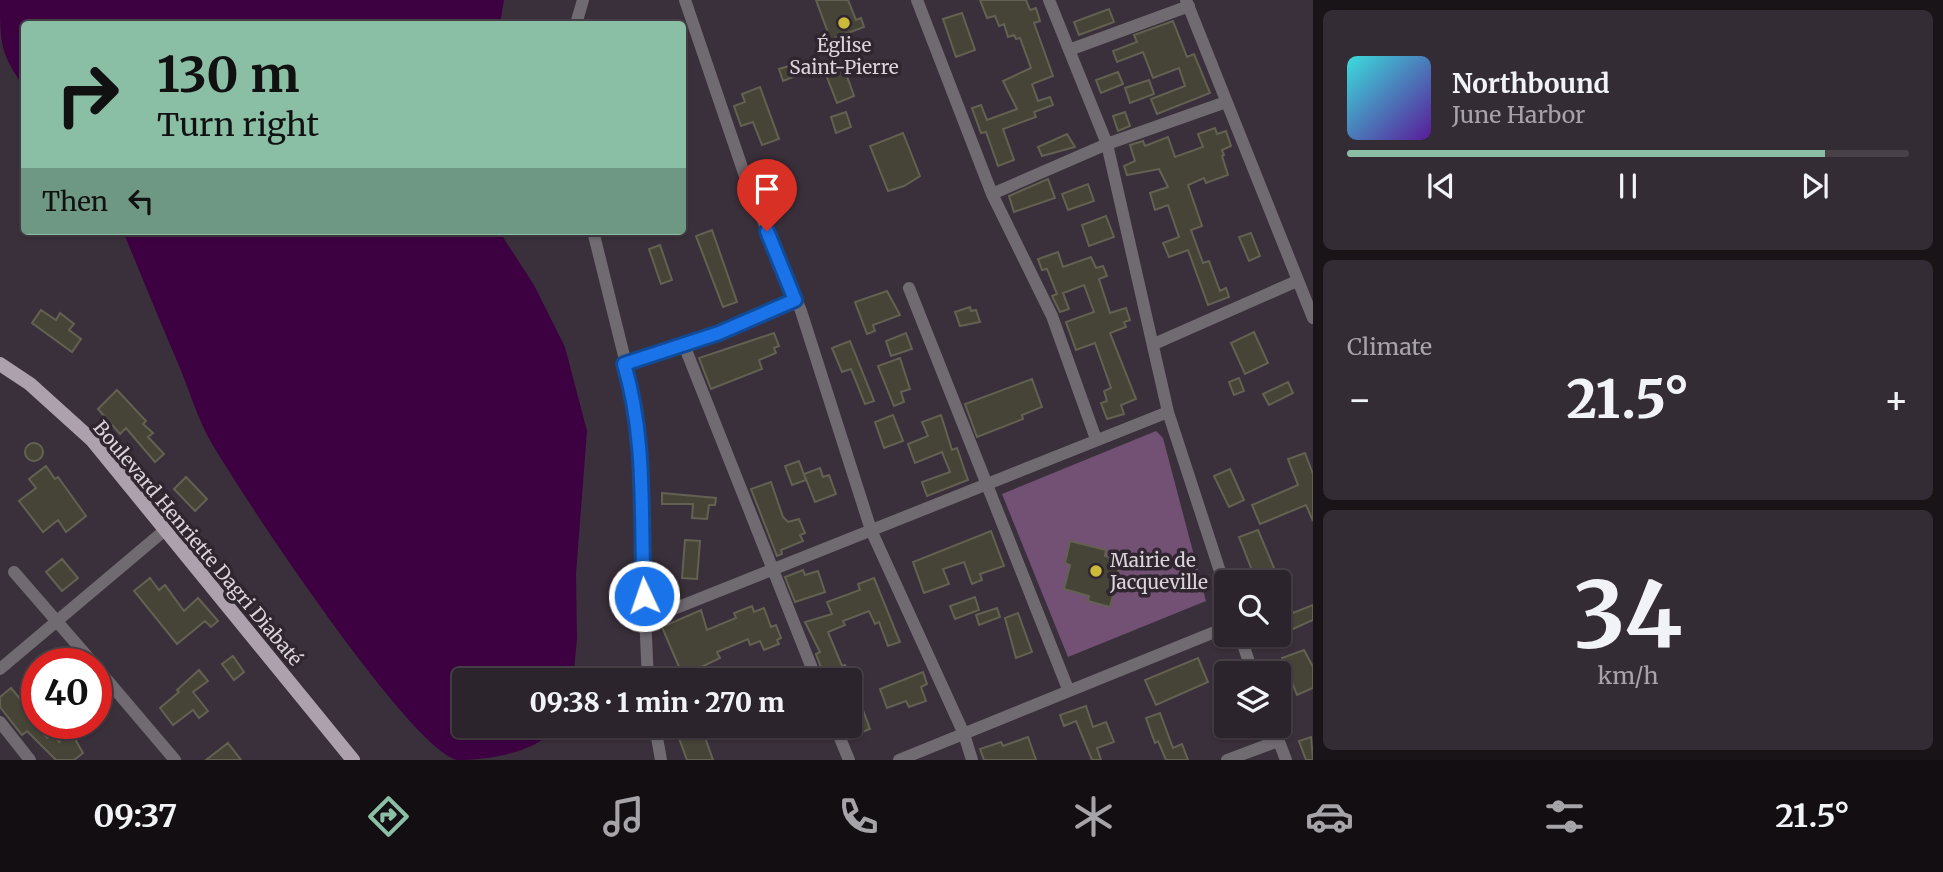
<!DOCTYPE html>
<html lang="en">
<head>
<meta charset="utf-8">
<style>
  body { margin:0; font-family:Merriweather,serif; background:#342c34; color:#f1f3f6; height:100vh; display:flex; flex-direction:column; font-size:26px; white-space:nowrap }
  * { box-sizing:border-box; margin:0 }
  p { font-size:23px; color:#a6a4a9 }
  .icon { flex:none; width:38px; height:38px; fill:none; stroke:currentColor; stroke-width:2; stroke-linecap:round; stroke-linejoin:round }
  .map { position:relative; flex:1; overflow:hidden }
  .details { display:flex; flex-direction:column; gap:10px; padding:10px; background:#181418; width:630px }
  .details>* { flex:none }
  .hud { position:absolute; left:21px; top:21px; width:665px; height:214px; border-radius:7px; box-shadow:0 2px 5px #0004,0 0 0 2px #484148; background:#8abfa5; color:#111; overflow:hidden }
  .buttons { position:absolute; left:1214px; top:570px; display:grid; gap:14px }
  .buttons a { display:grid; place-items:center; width:77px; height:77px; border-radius:7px; background:#2c242c; box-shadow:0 2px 5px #0004,0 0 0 2px #484148; font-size:35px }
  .speed { position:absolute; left:21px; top:648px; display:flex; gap:14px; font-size:35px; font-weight:700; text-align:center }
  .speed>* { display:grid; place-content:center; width:91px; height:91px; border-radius:50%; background:#2c242c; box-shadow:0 2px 5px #0004,0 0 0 2px #484148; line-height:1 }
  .speed .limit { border:10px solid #d22; background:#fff; color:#111 }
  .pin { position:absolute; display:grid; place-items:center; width:60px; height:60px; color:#fff; margin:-72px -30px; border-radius:50% 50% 50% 0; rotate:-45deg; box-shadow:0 0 7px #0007 }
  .pin .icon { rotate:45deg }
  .me { position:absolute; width:77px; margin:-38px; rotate:357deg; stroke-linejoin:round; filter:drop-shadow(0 0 5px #0008) }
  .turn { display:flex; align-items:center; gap:24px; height:147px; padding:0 21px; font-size:32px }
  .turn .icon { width:91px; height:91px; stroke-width:2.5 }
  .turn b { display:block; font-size:49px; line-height:60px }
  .then { display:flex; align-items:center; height:66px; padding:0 21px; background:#0003; gap:14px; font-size:26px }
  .big { font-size:52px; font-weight:800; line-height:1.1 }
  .details .card { flex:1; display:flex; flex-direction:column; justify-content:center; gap:10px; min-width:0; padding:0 24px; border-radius:10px; background:#342c34 }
  .details .dial { align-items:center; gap:0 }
  .dial b { font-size:91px; line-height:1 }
  .song { display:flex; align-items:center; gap:21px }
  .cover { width:84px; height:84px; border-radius:10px; background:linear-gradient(135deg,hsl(180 70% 55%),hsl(270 70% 35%)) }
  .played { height:7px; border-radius:4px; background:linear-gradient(90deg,#8abfa5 85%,#484148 85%) }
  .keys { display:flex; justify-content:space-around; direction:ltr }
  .heat { display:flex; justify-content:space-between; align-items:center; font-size:38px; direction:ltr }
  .trip { position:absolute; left:452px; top:668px; width:410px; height:70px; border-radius:7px; background:#2c242c; box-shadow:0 2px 5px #0004,0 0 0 2px #484148; font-weight:800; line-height:70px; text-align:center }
  .tabs { display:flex; height:112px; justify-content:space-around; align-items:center; background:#120e12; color:#a6a4a9 }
  .tabs .icon { width:49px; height:49px }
  .tabs .on { color:#8abfa5 }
  .tabs b { font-size:32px; color:#f1f3f6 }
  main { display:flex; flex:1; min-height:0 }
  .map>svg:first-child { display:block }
</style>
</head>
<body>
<main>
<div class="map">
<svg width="1313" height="760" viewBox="0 0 1313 760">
  <rect width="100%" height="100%" fill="#3a303b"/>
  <path fill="#735175" d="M1156,431L1163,438L1206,601L1068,657L1002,494Z"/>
  <path fill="#3d0142" d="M0,0H504L500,24H24V87C0,53 0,43 0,0Z
    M123,231H499L534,285L565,347L587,431L576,574L577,639L573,681H464V726H557C538,753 488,760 457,760C409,748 241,494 211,442C199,421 191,396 182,373C162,326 142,278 123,231Z"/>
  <path fill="#464436" stroke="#636152" stroke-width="2" d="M816,0H848L856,20L861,18L864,27L827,41L823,32L827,30Z
    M980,0H1026L1030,10L1036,8L1040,21L1034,23L1053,76L1032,84L1038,101L1050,97L1053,105L1034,112L1036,117L1003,129L1014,160L998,166L986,132L981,133L972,108L981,105L987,120L1017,109L1003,81L1031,68L1020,38L1016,39L1014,35L1008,37L1004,24L999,26L995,16L987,18Z
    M1109,9L1114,22L1079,35L1074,22Z
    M962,13L975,50L956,57L943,19Z
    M1173,21L1187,57L1194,54L1210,93L1157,114L1151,99L1185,86L1179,68L1153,78L1143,52L1117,62L1113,51L1137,42L1134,35Z
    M792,65L796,76L783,81L779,69Z
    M843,65L854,96L837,103L825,72Z
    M1118,72L1123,84L1101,93L1096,80Z
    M1149,80L1154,94L1130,103L1125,88Z
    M760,87L779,139L762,145L753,122L741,126L734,106L745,102L742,94Z
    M846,112L851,127L836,133L831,117Z
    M1125,112L1130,126L1118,131L1113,116Z
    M1215,128L1217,134L1226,131L1231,146L1222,150L1224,155L1222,156L1228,175L1206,183L1204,178L1188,185L1202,226L1191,230L1203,263L1209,261L1220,291L1226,288L1229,297L1208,305L1188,250L1169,257L1163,243L1179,237L1168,205L1155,210L1150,193L1168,187L1159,169L1127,175L1124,166L1135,161L1130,145L1143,141L1145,146L1168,137L1175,157L1203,147L1198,134Z
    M903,133L920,176L904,186L888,191L870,146Z
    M1067,134L1075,147L1042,156L1038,147Z
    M1048,179L1055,198L1014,212L1009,196Z
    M1088,184L1094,201L1068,210L1062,194Z
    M1106,216L1114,237L1089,246L1082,225Z
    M712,230L737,302L723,307L696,236Z
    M1251,233L1260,256L1249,261L1239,237Z
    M660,245L672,280L661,284L649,249Z
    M1058,252L1063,267L1091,257L1096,268L1103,266L1107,276L1099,279L1110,313L1126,308L1130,320L1124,322L1126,327L1110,333L1136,399L1121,405L1124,414L1107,419L1101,403L1107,401L1104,391L1111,388L1095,343L1076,350L1066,322L1094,312L1084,285L1063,293L1069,309L1060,312L1052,296L1057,294L1047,269L1042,270L1038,259Z
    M887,291L900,315L873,325L875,331L867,334L855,302Z
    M970,307L971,311L976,310L980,322L960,326L955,312Z
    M41,310L56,320L60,313L74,324L69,330L81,339L72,352L32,323Z
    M1254,332L1268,363L1245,374L1231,343Z
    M774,333L779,346L774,348L776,353L759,360L762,369L711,389L699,358Z
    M906,333L912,349L891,356L886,341Z
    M850,341L874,401L865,404L851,369L842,372L832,348Z
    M900,358L910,389L901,392L904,402L894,406L878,366Z
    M1239,378L1244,391L1234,395L1229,382Z
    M1032,379L1042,407L1022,415L1023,419L977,437L965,404Z
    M1288,382L1293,393L1269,405L1263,394Z
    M117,390L146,421L143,424L153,433L148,437L164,454L155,462L126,428L120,434L98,409Z
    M893,415L903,441L884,448L875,422Z
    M941,415L952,450L957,448L968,480L927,496L922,482L950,472L942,452L915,463L908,444L928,436L922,422Z
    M25 452a9 9 0 1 1 18 0a9 9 0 1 1-18 0Z
    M1305,453L1313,474V521L1306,505L1260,524L1252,505L1298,485L1288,459Z
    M799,461L806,480L792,485L785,466Z
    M46,466L55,479L58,477L86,516L66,532L58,520L43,532L19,501L36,488L29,479Z
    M820,468L823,477L829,475L836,494L815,502L804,474Z
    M1230,469L1244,500L1229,507L1214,476Z
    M186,477L207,499L195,511L174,489Z
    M771,482L783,517L788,522L799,519L805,533L800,535L803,541L781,550L782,554L777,556L751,489Z
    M662,493L716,498L715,505H709L707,519L692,518L693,504H662Z
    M1258,530L1293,613L1313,605V620L1282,634L1279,583H1257L1239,537Z
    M991,531L1004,566L980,574L982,580L972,584L964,562L943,569L949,584L924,593L913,562Z
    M685,540L700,541L697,579L682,578Z
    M1070,541L1106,550L1105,556L1110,557L1119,572L1110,607L1088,601L1089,596L1064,589L1070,565L1065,563Z
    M62,559L78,578L62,591L46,572Z
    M803,570L805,575L818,571L825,592L795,602L785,577Z
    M150,578L159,590L165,585L184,611L198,598L218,621L211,627L205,621L177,644L134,591Z
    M874,578L900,642L888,646L879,622L875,624L869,611L843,621L845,625L828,632L842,666L845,665L850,675L870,729L850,737L846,726H849V681H826L816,654L820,652L805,622L832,614L827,602L860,590L858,584Z
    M975,597L979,610L955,619L950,606Z
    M752,606L754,612L764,608L771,627L776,625L781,638L777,640L779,644L764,650L760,641L750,645L748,639L717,652L720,658L699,668L703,681H685L662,627L701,610L707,630L736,618L734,613Z
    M997,608L1000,617L979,625L976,615Z
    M1018,613L1032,652L1016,658L1005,618Z
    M1304,650L1313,667V688L1297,695L1282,658Z
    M233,656L244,672L234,680L222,664Z
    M1198,658L1208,682L1156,705L1145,680Z
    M199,670L208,681L193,692L208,711L199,718L193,710L173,725L160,708L179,692L177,690Z
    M923,672L927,684L921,687L926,701L909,707L906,701L887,708L880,689Z
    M11,688L31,712L37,707V725L47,738L53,734L59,742L71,732L83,753L74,760H56L27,731L22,735L0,707V697Z
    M1086,706L1093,727L1106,722L1114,742L1097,748L1101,760H1092L1076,721L1064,726L1060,715Z
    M1160,713L1173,748L1182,744L1188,760H1166L1158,741L1155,743L1146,718Z
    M686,726H701L713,760H687L676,730Z
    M1028,737L1036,760H984L980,749L1001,742L1003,746Z
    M1311,737L1313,760H1306L1299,741Z
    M228,743L241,760H206Z"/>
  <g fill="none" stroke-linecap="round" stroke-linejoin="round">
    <path stroke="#706b71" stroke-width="12" d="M685,0L748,185L801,311L871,530L964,734L972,760
      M917,0L992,194L1052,316L1096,439
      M1049,0L1107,144L1168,412L1227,593
      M1186,0L1313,318
      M576,24L583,0
      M1069,50L1189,6
      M992,194L1107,144L1226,102
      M593,231L637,408L643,477L642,548L648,681
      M909,288L1068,689
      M1154,344L1297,281
      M684,345L817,681
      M624,364L719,333L795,300
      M14,572L93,663
      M646,620L1168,412
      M1240,635L1253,674
      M96,667L175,760
      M0,669L165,530
      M0,722L30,760
      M655,726L661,760
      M835,726L849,760
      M1273,726L1286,760
      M899,760L1227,627
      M1227,760L1278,741"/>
    <path stroke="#aca1ac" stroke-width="14" d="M0,364L30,384L92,440L353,760"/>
  </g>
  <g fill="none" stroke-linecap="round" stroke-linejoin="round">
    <g stroke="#114b97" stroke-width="18">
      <path id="route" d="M644,596C640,517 647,441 624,364L719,333L795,300L767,231"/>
    </g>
    <use href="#route" stroke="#1a73e8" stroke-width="12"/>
  </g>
  <g fill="#cdb938" stroke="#302630" stroke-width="2.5">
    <circle cx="844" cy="23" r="7"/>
    <circle cx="1096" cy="571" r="7"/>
  </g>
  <g text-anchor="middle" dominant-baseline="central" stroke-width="7" stroke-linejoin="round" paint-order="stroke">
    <g font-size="19" fill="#dbd5db" stroke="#302630">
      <text x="844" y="45">Église<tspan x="844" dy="22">Saint-Pierre</tspan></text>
      <text x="1110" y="560" text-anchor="start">Mairie de<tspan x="1110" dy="22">Jacqueville</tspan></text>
    </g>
    <g font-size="19" fill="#dbd5db" stroke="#302630">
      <text transform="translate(198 543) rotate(50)">Boulevard Henriette Dagri Diabaté</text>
    </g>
  </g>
</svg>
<div class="buttons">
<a><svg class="icon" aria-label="search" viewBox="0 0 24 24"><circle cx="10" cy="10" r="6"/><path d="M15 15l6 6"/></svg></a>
<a><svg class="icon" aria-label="layers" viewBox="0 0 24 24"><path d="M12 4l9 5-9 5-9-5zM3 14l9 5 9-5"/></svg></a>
</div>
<div class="speed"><div class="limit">40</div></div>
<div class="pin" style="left:767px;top:231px;background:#d93025"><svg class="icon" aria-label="arrive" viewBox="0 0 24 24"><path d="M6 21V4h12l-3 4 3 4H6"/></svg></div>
<svg class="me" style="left:644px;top:596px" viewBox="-20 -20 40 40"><circle r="17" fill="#1a73e8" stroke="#fff" stroke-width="3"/><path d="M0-11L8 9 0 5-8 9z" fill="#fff"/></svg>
<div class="trip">09:38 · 1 min · 270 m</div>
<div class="hud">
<div class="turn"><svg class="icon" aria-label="right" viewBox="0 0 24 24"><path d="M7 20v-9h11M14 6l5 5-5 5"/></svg><div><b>130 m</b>Turn right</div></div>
<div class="then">Then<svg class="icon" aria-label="left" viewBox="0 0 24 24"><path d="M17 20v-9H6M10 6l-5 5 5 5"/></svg></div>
</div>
</div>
<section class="details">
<div class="card">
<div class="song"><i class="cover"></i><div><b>Northbound</b><p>June Harbor</p></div></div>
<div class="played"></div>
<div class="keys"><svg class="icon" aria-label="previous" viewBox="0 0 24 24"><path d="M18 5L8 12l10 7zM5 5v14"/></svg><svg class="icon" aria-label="pause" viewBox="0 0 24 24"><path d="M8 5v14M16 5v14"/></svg><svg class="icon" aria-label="next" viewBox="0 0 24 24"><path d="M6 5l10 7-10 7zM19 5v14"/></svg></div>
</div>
<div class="card"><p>Climate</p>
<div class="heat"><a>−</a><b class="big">21.5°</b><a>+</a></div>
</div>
<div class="card dial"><b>34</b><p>km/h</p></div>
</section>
</main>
<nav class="tabs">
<b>09:37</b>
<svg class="icon on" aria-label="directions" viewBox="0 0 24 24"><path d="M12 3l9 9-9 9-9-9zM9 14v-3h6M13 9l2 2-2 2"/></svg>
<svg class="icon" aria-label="music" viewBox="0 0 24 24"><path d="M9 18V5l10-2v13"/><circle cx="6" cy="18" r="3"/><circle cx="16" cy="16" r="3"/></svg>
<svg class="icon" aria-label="phone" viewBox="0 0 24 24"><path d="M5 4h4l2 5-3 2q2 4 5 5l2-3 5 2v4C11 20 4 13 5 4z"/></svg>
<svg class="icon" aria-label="climate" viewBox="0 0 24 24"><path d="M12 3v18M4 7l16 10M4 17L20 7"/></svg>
<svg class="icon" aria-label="car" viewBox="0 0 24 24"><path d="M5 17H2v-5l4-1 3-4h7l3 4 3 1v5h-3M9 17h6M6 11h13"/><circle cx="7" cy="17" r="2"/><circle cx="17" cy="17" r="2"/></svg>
<svg class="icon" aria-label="filters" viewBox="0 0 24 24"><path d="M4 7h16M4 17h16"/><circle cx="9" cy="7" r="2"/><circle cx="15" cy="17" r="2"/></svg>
<b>21.5°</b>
</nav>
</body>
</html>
